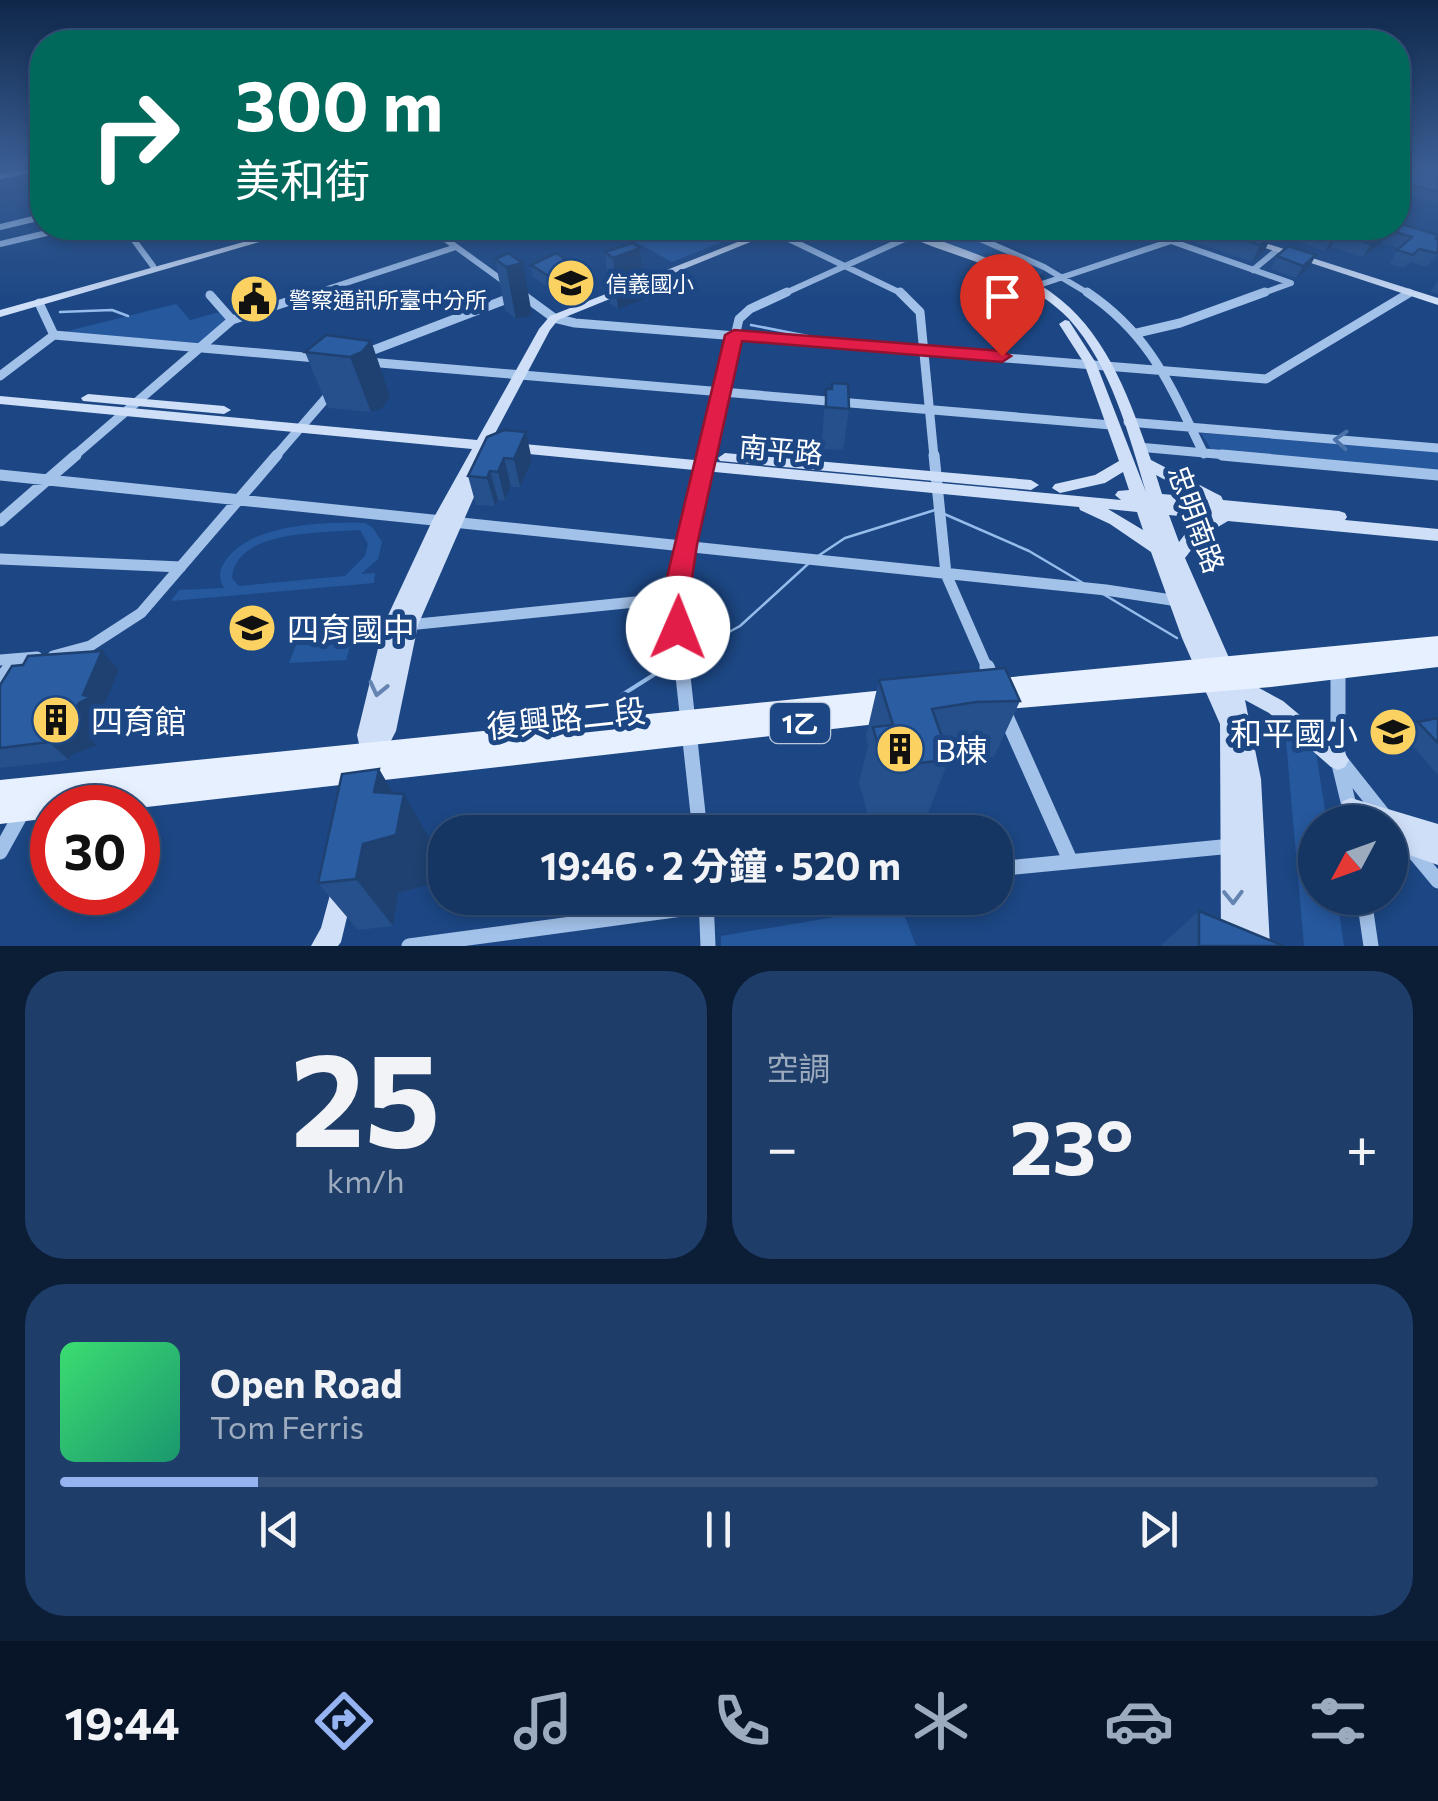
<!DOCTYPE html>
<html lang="zh-TW">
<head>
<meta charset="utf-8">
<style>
  body { margin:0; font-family:Commissioner,"Noto Sans TC",sans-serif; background:#1e3d69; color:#f1f3f6; height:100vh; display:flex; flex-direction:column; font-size:38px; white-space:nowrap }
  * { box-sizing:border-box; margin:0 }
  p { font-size:32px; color:#9dabbe }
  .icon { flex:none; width:55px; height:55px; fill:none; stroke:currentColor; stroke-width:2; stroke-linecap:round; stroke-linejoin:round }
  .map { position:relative; height:946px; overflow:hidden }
  .side { display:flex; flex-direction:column; gap:25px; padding:25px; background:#0c1d36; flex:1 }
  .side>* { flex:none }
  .banner { position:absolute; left:30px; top:30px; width:1380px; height:210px; border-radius:40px; box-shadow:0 5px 15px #0003,0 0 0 2px #345078; background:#00695c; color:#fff; overflow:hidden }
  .needle { width:65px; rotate:229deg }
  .fabs { position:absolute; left:1298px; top:805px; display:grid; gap:20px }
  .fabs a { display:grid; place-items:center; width:110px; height:110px; border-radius:50%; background:#153563; box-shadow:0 5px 15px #0003,0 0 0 2px #345078; font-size:50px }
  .speed { position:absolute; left:30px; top:785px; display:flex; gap:20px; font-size:50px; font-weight:700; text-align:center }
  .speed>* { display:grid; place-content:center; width:130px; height:130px; border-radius:50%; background:#153563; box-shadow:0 5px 15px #0003,0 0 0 2px #345078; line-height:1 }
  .speed .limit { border:15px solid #d22; background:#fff; color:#111 }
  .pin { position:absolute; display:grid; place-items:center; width:85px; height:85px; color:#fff; margin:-102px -42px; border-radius:50% 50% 50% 0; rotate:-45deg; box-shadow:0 0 10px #0007 }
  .pin .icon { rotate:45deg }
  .me { position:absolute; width:110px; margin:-55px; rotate:1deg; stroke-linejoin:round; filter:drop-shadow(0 0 8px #0008) }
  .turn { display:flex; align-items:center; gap:35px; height:210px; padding:0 40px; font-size:45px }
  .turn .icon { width:130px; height:130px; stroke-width:2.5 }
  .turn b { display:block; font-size:70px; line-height:85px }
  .big { font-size:75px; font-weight:700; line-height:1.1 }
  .side .tile { flex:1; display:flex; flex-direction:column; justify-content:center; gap:15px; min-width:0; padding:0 35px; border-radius:40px; background:#1e3d69 }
  .side .dial { align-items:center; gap:0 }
  .dial b { font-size:130px; line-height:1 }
  .song { display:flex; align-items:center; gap:30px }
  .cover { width:120px; height:120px; border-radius:15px; background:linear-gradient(135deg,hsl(140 70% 55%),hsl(160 70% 35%)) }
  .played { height:10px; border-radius:5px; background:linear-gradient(90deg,#95b2f1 15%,#345078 15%) }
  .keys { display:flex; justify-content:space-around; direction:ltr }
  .heat { display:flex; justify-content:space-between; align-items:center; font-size:55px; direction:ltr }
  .side .tiles { flex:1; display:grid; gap:25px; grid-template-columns:1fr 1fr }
  .tile:last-child { grid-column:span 2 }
  .trip { position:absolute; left:428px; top:815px; width:585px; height:100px; border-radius:40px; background:#153563; box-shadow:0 5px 15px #0003,0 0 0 2px #345078; font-weight:700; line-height:100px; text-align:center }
  .tab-bar { display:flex; height:160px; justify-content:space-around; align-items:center; background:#081528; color:#9dabbe }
  .tab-bar .icon { width:70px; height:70px }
  .tab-bar .selected { color:#95b2f1 }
  .tab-bar b { font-size:45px; color:#f1f3f6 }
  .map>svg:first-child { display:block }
</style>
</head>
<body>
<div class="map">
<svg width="1438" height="946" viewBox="0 0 1438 946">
  <rect width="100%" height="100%" fill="#1c4784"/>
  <path fill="#26589d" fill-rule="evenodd" d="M611,228H758L672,262Z
    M911,228H946L1040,266L1044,272L1036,277L1023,276Z
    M176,304L190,320L220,312L227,319L197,347L60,333Z
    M1201,433L1438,452V471L1213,452Z
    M365,523L373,528L382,542L378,559L361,574L375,573L374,583L171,601L179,590L224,588C218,577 219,570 226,560C251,524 324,522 365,523ZM360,530L368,544L365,556L345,576L239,586L232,578C235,529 324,533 360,530Z
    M357,616L351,635L297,639L304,620Z
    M352,640L346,660L289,663L297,643Z
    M1285,729L1316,753L1327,822H1315V898H1337L1344,946H1304Z
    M901,906L916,946H721V936Z"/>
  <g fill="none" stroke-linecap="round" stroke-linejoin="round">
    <path stroke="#96bcec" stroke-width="2.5" d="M60,312L112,310L128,316
      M751,325L818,338
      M942,513L1029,551L1083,583
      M818,556L845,538L935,510
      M1103,594L1177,638
      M687,655L740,626L808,564
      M662,670L676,661"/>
    <path stroke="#96bcec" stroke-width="4" d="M614,700L666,667"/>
    <path stroke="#a3c2ea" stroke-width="6" d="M0,176L34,169
      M0,227L42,217
      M125,228L153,266
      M430,228L506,283
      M955,228L1044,267L1091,295
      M772,231L905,295
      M1171,241L1291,283L1258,295
      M0,244L68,228
      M1253,270L1277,250
      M1033,287L1198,232L1225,228
      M309,295L456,247
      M781,295L909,237"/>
    <path stroke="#a3c2ea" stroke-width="9" d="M900,292L920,312L934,457
      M1087,292C1152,336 1171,388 1204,454
      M520,293L554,318L575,323L1266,379L1409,293
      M210,295L232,320
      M39,303L54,335L316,358
      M1137,333L1180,323L1265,292
      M363,354L515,296
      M368,362L1111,425
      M0,376L54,335
      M1128,422L1438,448
      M1138,447L1249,457
      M73,457L232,320L317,292
      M275,457L333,390
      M707,457L739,319L750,309L787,292"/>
    <path stroke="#a3c2ea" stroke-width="11" d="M934,455L946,574L988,670
      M1222,455L1438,475
      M0,475L1106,590L1178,601
      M0,521L76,455
      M0,559L181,567
      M408,625L675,598
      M53,656L90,646L141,613L277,455
      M0,660L37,657
      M9,670L17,660
      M683,670L675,598L708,455"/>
    <path stroke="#a3c2ea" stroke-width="15" d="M682,667L700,832
      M987,667L992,679
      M1338,670V760L1353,822
      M0,681L11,667
      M1005,714L1070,860
      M1343,764L1389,822
      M1413,851L1438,881
      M0,852L21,814
      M995,869L1232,846
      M706,898L708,946
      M1364,898L1371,946
      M409,946L764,898"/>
    <path fill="#cfdff8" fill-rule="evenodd" d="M294,228H308L0,317V310Z
      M773,228H785L558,320L550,330L491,441L1121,500L1115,495L1118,491L1129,490L1123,472L1105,483L1060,493L1052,488L1055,484L1095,475L1119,461L1084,363L1059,324L1065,320L1069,321L1096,363L1146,492C1129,435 1111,365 1069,319C1048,297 1020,282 993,269C961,254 923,247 894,228H906C958,248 1017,264 1061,300C1109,339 1131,403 1151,460L1221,496L1223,500L1339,511L1345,513L1347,517L1345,520L1438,529V541L1228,521L1201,537L1185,558L1237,676L1283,701L1345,753L1349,760L1345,767L1338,770L1331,767L1269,713L1245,700L1261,779L1270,946H1221L1220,724L1182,638L1151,552L1110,524L1080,510L1079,507L486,450L476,469L484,474L418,625L396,731L378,766L371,769L364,766L357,735L384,624L433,519L472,449L0,404V396L477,440L539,329L550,316ZM1156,475L1197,497L1162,494ZM1108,509L1137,512L1143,530ZM1169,515L1209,519L1189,529L1179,542Z
      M1205,228H1218L1438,298V305Z
      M88,394L224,406L231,410L224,414L83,401L81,398Z
      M725,453L1031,480L1039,485L1031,490L720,461L718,458Z
      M1351,798L1438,824V865L1409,855L1390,838V822H1360L1343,817L1340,809L1343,801Z
      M342,876L350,880L354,888L341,942L338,946H311L321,928L334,880Z"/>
    <path fill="#e7f0fe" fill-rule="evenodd" d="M1438,636V667L1271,687L994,710L986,707L980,689L983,682L991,679Z
      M895,689L903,692L907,699L902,719L894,722L138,808H52V818L0,824V780Z"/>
  </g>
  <path fill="#25508b" d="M1398,169H1438V204L1398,193Z
    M1198,228H1236L1272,235L1264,252L1252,262L1192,241Z
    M1260,228H1304L1287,239L1259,230Z
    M1398,228L1438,240V254L1427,267L1411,262L1404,268L1389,264L1399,248L1381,243L1363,257L1331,247L1325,251L1299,242L1306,229Z
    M640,248L644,299L618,309L610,304L605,252Z
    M508,253L532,315L516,319L505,310L495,259Z
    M1277,256L1309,268L1296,278L1271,269Z
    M531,265L582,270L584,288L559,295L533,277Z
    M1438,280V294L1430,292Z
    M371,341L390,396L382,408L371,412L328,408L305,352Z
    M826,389L849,409L843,450L821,449Z
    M504,430L532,460L520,487H511L505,500H498L495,506L476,505L468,476Z
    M119,670L103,708L110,715L98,722L89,738L97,745L71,755L69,760L0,768V685Z
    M879,680L1020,701L994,757L949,759L928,813L869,820L859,782L868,746L866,736Z
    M1438,718V775L1403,735L1418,722Z
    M379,769L393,794L434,846L428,885L398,893L393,926L358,930L318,883Z
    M1199,911V946H1160Z"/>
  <path fill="#1e4171" d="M1293,228H1304L1287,239Z
    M1389,230L1381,243L1363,257L1371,244Z
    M1338,233L1331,247L1325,251L1332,238Z
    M1272,235L1264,252L1252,262L1260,245Z
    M640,248L644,299L618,309L613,258Z
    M1316,255L1309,268L1296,278L1303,266Z
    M523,263L532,315L516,319L506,267Z
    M582,270L584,288L559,295L558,282Z
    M262,292L265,300L248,306L244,298Z
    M371,341L390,396L382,408L371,412L350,357Z
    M526,432L532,460L520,487L514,459Z
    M504,458L511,487L505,500L498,472Z
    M490,471L498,500L495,506L487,478Z
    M102,651L119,670L103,708L110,715L98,722L89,738L97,745L71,755L69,760L49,742L51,737L66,725L83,695Z
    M379,769L402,808L404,794L434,846L428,885L398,893L393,926L356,879Z"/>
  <path fill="#2b5da2" stroke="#1e4171" stroke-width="2.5" d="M1398,169H1438V192L1398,181Z
    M1398,223L1438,235L1436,239L1438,240V251L1436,253L1419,249L1413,255L1397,250L1412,237L1389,230L1371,244L1338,233L1332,238L1306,229L1308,228H1398Z
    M1206,228H1236L1272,235L1260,245Z
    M632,243L640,248L613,258L605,252Z
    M1288,246L1316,255L1303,266L1277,256Z
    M508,253L523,263L506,267L495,259Z
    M556,253L582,270L577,272L582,275L558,282L531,265Z
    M256,284L262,292L244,298L238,289Z
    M326,335L371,341L362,352L350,357L305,352Z
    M832,383L848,384L849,409L826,407V389H832Z
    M504,430L526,432L514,459L504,458L498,472L490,471L487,478L468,476L487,437Z
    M102,651L83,695L92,697L79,703L66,725L78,727L51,737L49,742L0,748V685L12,666L23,665L28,656Z
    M1005,668L1020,701L976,702L932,709L950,760L884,766L873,727L893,725L879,680Z
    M1438,718V743L1418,722Z
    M379,769L374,792L404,794L396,835L363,844L356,879L318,883L342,774Z
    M1199,911L1284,946H1199Z"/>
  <defs><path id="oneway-chevron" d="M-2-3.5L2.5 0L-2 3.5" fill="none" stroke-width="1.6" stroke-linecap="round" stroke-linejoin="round" transform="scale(2.5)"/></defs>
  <use stroke="#4b72a8" href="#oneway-chevron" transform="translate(1341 440) rotate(-176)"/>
  <g stroke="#6484b2">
    <use href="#oneway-chevron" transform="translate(378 689) rotate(103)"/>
    <use href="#oneway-chevron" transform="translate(1233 897) rotate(89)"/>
  </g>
  <linearGradient id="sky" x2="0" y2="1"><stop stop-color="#0f2749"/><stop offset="0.56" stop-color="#3a5e94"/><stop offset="1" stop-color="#3a5e94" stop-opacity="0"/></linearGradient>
  <rect width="1438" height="302" fill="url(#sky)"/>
  <path fill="#e11d48" stroke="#92132f" stroke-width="2.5" d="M734,330L1002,351L1011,356L1002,362L742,341L697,545L689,598L692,628L688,637L678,640L668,637L662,598L725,335Z"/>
  <defs>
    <g id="school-disc" transform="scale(2.5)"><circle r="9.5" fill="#fbd261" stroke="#1c4784"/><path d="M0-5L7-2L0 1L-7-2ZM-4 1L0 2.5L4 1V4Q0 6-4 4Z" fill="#111"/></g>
    <g id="civic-disc" transform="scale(2.5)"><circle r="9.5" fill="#fbd261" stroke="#1c4784"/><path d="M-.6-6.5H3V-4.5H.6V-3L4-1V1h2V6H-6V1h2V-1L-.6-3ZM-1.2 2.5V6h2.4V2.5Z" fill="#111"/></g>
    <g id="building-disc" transform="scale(2.5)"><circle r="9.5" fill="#fbd261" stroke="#1c4784"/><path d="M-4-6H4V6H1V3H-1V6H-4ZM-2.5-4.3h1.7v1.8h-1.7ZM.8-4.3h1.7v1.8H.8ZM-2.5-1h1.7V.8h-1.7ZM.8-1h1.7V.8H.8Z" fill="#111"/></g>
  </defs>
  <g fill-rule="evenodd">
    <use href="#school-disc" x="571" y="283"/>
    <use href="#civic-disc" x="254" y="299"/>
    <use href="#school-disc" x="252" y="628"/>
    <use href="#building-disc" x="56" y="720"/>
    <use href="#school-disc" x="1393" y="732"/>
    <use href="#building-disc" x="900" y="749"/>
  </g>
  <g text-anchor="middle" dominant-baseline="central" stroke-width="10" stroke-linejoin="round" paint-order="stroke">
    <g font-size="22" fill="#fff" stroke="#1c4784" text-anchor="start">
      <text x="606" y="283">信義國小</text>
      <text x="289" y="299">警察通訊所臺中分所</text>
    </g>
    <rect fill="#1c4784" stroke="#bbc8da" stroke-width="2.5" x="770" y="703" width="60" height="40" rx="8"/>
    <g font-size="25" font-weight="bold" fill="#fff">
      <text x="800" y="723">1乙</text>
    </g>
    <g font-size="28" fill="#fff" stroke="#1c4784">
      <text transform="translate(781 449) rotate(5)">南平路</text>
      <text transform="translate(1197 519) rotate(70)">忠明南路</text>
    </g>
    <g font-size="32" fill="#fff" stroke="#1c4784" text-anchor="start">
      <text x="287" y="628">四育國中</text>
      <text x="91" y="720">四育館</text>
      <text x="1358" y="732" text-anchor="end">和平國小</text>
      <text x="935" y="749">B棟</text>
    </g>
    <g font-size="32" fill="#fff" stroke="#1c4784">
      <text transform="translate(566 717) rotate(-6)">復興路二段</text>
    </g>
  </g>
</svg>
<div class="fabs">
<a><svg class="needle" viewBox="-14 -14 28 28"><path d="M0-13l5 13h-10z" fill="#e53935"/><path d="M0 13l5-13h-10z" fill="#9dabbe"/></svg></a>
</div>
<div class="speed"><div class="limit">30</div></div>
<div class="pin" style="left:1002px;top:356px;background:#d93025"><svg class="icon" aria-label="arrive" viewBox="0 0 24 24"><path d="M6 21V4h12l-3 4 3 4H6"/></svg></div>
<svg class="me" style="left:678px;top:628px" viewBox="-20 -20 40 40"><circle r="19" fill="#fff"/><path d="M0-13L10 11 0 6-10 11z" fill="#e11d48"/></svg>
<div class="trip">19:46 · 2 分鐘 · 520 m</div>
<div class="banner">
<div class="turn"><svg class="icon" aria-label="right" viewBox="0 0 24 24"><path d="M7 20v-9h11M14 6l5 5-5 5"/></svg><div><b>300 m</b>美和街</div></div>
</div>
</div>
<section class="side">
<div class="tiles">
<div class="tile dial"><b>25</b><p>km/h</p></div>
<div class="tile"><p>空調</p>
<div class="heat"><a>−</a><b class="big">23°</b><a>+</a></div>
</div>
<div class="tile">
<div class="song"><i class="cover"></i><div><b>Open Road</b><p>Tom Ferris</p></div></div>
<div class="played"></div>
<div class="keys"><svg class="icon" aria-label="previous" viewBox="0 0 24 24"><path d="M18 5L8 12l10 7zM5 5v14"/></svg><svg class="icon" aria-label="pause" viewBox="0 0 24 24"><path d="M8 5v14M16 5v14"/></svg><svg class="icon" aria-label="next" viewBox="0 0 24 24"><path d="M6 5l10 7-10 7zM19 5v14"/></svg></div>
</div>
</div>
</section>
<nav class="tab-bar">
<b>19:44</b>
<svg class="icon selected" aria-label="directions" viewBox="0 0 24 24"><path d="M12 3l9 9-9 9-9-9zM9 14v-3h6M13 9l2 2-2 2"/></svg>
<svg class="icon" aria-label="music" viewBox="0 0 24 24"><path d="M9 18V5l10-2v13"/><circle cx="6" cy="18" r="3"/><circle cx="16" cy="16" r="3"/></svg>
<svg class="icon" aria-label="phone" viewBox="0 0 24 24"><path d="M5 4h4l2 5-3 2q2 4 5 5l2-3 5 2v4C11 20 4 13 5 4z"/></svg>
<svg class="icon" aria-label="climate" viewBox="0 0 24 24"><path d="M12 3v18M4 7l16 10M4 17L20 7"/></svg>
<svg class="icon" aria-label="car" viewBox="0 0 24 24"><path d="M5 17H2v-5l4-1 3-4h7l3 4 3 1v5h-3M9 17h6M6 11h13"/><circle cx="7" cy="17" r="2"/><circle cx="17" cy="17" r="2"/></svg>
<svg class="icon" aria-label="filters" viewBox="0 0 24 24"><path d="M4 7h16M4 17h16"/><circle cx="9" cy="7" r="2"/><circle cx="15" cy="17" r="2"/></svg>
</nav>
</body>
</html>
